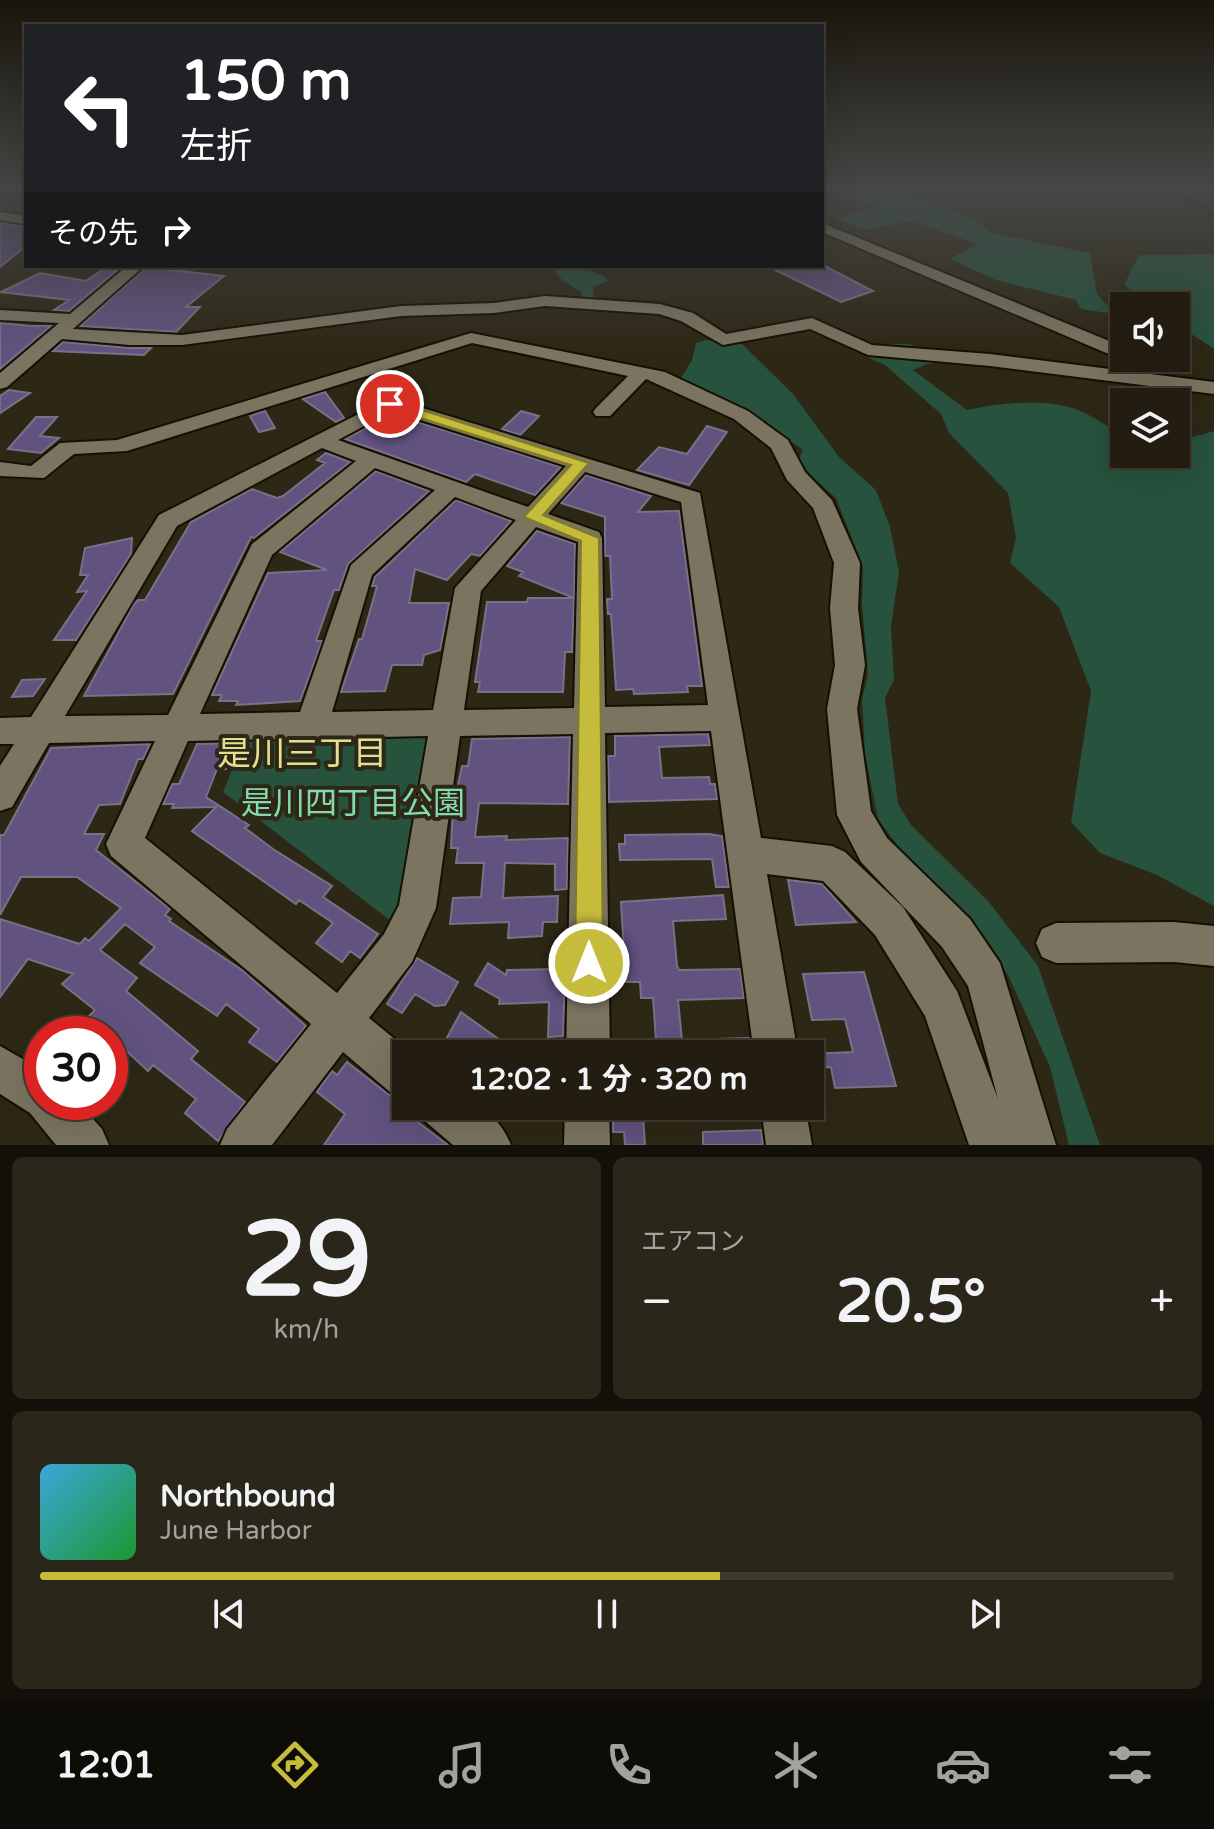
<!DOCTYPE html>
<html lang="ja">
<head>
<meta charset="utf-8">
<style>
  body { margin:0; font-family:"Varela Round","Noto Sans JP",sans-serif; background:#2a2619; color:#f1f3f6; height:100vh; display:flex; flex-direction:column; font-size:30px; white-space:nowrap }
  * { box-sizing:border-box; margin:0 }
  p { font-size:26px; color:#a2a29f }
  .icon { flex:none; width:44px; height:44px; fill:none; stroke:currentColor; stroke-width:2; stroke-linecap:round; stroke-linejoin:round }
  .map { position:relative; height:1145px; overflow:hidden }
  .sheet { display:flex; flex-direction:column; gap:12px; padding:12px; background:#131009; flex:1 }
  .sheet>* { flex:none }
  .top-card { position:absolute; left:24px; top:24px; width:800px; height:244px; border-radius:0px; box-shadow:0 8px 32px #0002,0 0 0 2px #3f3b30; background:#202124; color:#fff; overflow:hidden }
  .fabs { position:absolute; left:1110px; top:292px; display:grid; gap:16px }
  .fabs a { display:grid; place-items:center; width:80px; height:80px; border-radius:0px; background:#221d10; box-shadow:0 8px 32px #0002,0 0 0 2px #3f3b30; font-size:40px }
  .speed { position:absolute; left:24px; top:1016px; display:flex; gap:16px; font-size:40px; font-weight:700; text-align:center }
  .speed>* { display:grid; place-content:center; width:104px; height:104px; border-radius:50%; background:#221d10; box-shadow:0 8px 32px #0002,0 0 0 2px #3f3b30; line-height:1 }
  .speed .limit { border:12px solid #d22; background:#fff; color:#111 }
  .pin { position:absolute; display:grid; place-items:center; width:68px; height:68px; color:#fff; margin:-34px; border:4px solid #fff; border-radius:50%; box-shadow:0 2px 8px #0007 }
  .me { position:absolute; width:88px; margin:-44px; rotate:0deg; stroke-linejoin:round; filter:drop-shadow(0 0 6px #0008) }
  .turn { display:flex; align-items:center; gap:28px; height:168px; padding:0 24px; font-size:36px }
  .turn .icon { width:104px; height:104px; stroke-width:2.5 }
  .turn b { display:block; font-size:56px; line-height:68px }
  .then { display:flex; align-items:center; height:76px; padding:0 24px; background:#0003; gap:16px; font-size:30px }
  .big { font-size:60px; font-weight:700; line-height:1.1 }
  .sheet .card { flex:1; display:flex; flex-direction:column; justify-content:center; gap:12px; min-width:0; padding:0 28px; border-radius:12px; background:#2a2619 }
  .sheet .dial { align-items:center; gap:0 }
  .dial b { font-size:104px; line-height:1 }
  .song { display:flex; align-items:center; gap:24px }
  .cover { width:96px; height:96px; border-radius:12px; background:linear-gradient(135deg,hsl(200 70% 55%),hsl(130 70% 35%)) }
  .played { height:8px; border-radius:4px; background:linear-gradient(90deg,#c6bc3c 60%,#3f3b30 60%) }
  .keys { display:flex; justify-content:space-around; direction:ltr }
  .heat { display:flex; justify-content:space-between; align-items:center; font-size:44px; direction:ltr }
  .sheet .tiles { flex:1; display:grid; gap:12px; grid-template-columns:1fr 1fr }
  .card:last-child { grid-column:span 2 }
  .trip { position:absolute; left:392px; top:1040px; width:432px; height:80px; border-radius:0px; background:#221d10; box-shadow:0 8px 32px #0002,0 0 0 2px #3f3b30; font-weight:700; line-height:80px; text-align:center }
  .menu { display:flex; height:128px; justify-content:space-around; align-items:center; background:#0e0c06; color:#a2a29f }
  .menu .icon { width:56px; height:56px }
  .menu .current { color:#c6bc3c }
  .menu b { font-size:36px; color:#f1f3f6 }
  .map>svg:first-child { display:block }
</style>
</head>
<body>
<div class="map">
<svg width="1214" height="1145" viewBox="0 0 1214 1145">
  <rect width="100%" height="100%" fill="#2d2715"/>
  <path fill="#27523d" d="M822,190H900L974,219L992,233L1090,253L1097,294L1115,314L1081,309L1076,300L996,280L950,259L977,244L911,221L865,230L835,218L877,206L838,194L822,196Z
    M1214,254V349L1176,324V306H1152L1124,285L1139,255Z
    M550,266H578L606,277L608,281L593,287L594,301L582,299L581,292L562,280Z
    M706,340L741,343L793,394L839,457L876,490L890,527L899,572L891,627L894,680L885,698L898,804L911,825L989,902L1038,966L1100,1145H1069L1050,1067L1008,975L985,938L914,868L878,819L865,754L862,699L868,675L862,604L863,567L836,498L810,475L799,458L803,450L758,417L681,378L692,360L696,343Z
    M882,344H909L951,362L927,364L913,370L967,410C1003,403 1049,396 1085,413C1099,420 1107,428 1124,431V454H1176V442L1214,431V906L1157,875L1100,853L1071,822L1091,691L1059,607L1010,563L1016,538L1008,493L949,433L941,414L885,365L865,356L869,347Z
    M425,732L435,739L396,925L223,792L246,736Z"/>
  <g fill="none" stroke-linecap="round" stroke-linejoin="round">
    <path stroke="#000f15" stroke-width="3" d="M1115,190L1188,198L1214,215"/>
  </g>
  <path fill="#61527f" stroke="#787286" stroke-width="2" d="M0,223L26,227V246L0,267Z
    M108,266H122L69,311L54,310L69,300L1,292L40,273L86,281Z
    M767,266H825L873,291L841,302Z
    M146,267L224,276L186,307H200L176,332L80,326Z
    M0,323L31,326H51L0,369Z
    M63,342L130,348H151L144,355L53,351Z
    M9,390L30,393L0,413V396Z
    M325,392L344,418L336,422L303,399Z
    M265,411L275,428L259,432L250,416Z
    M521,411L539,416L520,435L502,429Z
    M392,414L561,467L535,495L475,474L466,482L345,439Z
    M36,417H57L40,436L59,438L41,453L8,449Z
    M707,426L727,432L689,485L637,470L659,447L687,454Z
    M326,453L350,462L254,538L251,537L173,694L84,696L134,604L138,600H145L191,522L252,489L277,498L283,496L325,463L317,460Z
    M376,471L429,491L348,564L339,590H334L316,641H322L300,701L236,705L238,701H219L222,695H212L268,573L327,570L280,552Z
    M586,475L651,496L638,512L679,511L702,686H687L688,692L634,694L633,689L616,690L611,614H608L607,599H612L610,556H605V517L561,503Z
    M456,500L511,521L480,556L471,554L447,580L415,569L409,603H449L440,650L424,655L422,665H392L385,691L341,692L359,639H362L377,586H372L375,577Z
    M537,531L575,544L574,598L519,576L523,572L507,566Z
    M132,538L131,554L76,640H54L87,591L77,592L88,575H80L85,548Z
    M528,598H574L572,652H565L563,692H478L480,682H475L487,602H527Z
    M45,679L33,696L12,697L22,680Z
    M708,734L710,745L659,747L662,778L709,777L710,784H715L717,799L609,802L608,756H615V736Z
    M570,737L568,804L479,803L475,837L507,836L506,840L568,838L567,889L555,890V864L505,863L503,898L558,896L557,922H543L542,936L508,938L509,922L450,924L453,898L481,897L484,863H456L458,848H451L453,808L462,766H468L472,739Z
    M236,743L226,769H217L206,797L249,825L245,828L273,849L332,886L323,897L378,934L360,958L350,951L342,962L316,943L333,923L299,900L296,904L192,831L216,807L172,808L174,804H163L172,784H179L197,744Z
    M150,744L143,759H138L120,804L99,805L84,834H104L96,850L170,909L165,915L171,919L169,921L242,970L306,1026L277,1062L249,1042L259,1029L226,1004L217,1016L140,963L155,947L125,924L100,950L137,978L126,991L198,1051L191,1059L245,1102L218,1141L185,1113L196,1099L153,1065L148,1071L89,1016L95,1010L62,984L73,974L28,959L0,997V919L80,944L85,938L89,941L121,908L77,877H21L0,915V835H4L51,748Z
    M709,834L722,836L729,887H716L712,859L620,860L619,844H625V835Z
    M788,880L822,884L856,922L796,925Z
    M723,895L726,919L673,921L677,966L679,970L740,969L744,998L678,1000L682,1040L749,1038L751,1054H657L653,998H641L640,982H617L616,953H624L621,902Z
    M417,958L458,982L445,1005L435,1006L415,994L402,1013L387,1004Z
    M488,963L506,975L507,970L558,969V976L565,975L563,1036L548,1037L549,1002L499,1004L500,999L475,985Z
    M864,972L896,1086L835,1088L831,1067L810,1068V1054L853,1052L845,1019L812,1020L803,974Z
    M461,1012L504,1043L497,1054H459L444,1043Z
    M347,1062L388,1094L406,1101V1113L448,1145H324L345,1114L317,1092L332,1071L337,1075Z
    M613,1115H643L645,1145H625L624,1132H613Z
    M761,1130L763,1145H703V1132Z"/>
  <g fill="none" stroke-linecap="round" stroke-linejoin="round">
    <g stroke="#151002" stroke-width="4">
      <path id="minor" d="M0,212L26,216V224L0,220Z
        M822,223L1124,347V358H1130H1118L822,232Z
        M127,266H144L73,329L182,335L401,306L494,303L545,296L660,304L693,313L726,334L812,318L872,345L990,354L1214,382V394L990,366L868,355L810,329L723,345L681,321L659,314L545,306L494,313L401,316L182,345H130L62,339L7,387L0,389V373L59,323L0,320V310L70,314Z
        M471,333L665,372L748,411L788,440L805,472L832,500L860,563L858,608L865,665L857,709L871,811L887,838L970,919L1000,963L1056,1145H969L925,1016L875,935L823,881L767,874L798,1054H754L711,731L605,733L610,1054H566L573,734L460,736L436,908L412,962L369,1018L413,1054H406V1098L390,1092L343,1052L272,1145H220L227,1129L311,1024L111,856L106,844L155,741L49,743L12,807L0,811V766L14,744H0V718L31,717L159,515L390,398L700,493L761,838L832,846L845,852L903,907L957,991L998,1099L968,986L942,947L861,862L837,815L827,709L835,665L830,608L834,563L813,508L787,480L771,448L734,419L646,379L610,416H596L593,412L596,408L628,376L472,343L127,451L74,454L44,478L0,476V462L31,466L60,443L117,440ZM392,411L566,466L528,507L338,440ZM322,448L356,461L252,544L168,715L65,716L177,526ZM375,468L435,490L351,565L300,712L200,714L272,555ZM585,472L681,502L708,705L605,707L602,538L599,532L548,514ZM455,497L516,520L455,588L433,710L332,712L372,575ZM536,527L578,542L574,708L464,710L481,591ZM428,736L399,905L384,934L337,993L145,838L188,741Z
        M1174,922L1214,926V966L1174,962L1056,963L1042,957L1036,943L1042,929L1056,923Z
        M0,1046L42,1070V1102H78L102,1129L109,1145H56L30,1113L0,1094Z
        M420,1106C462,1106 492,1099 511,1145H453L426,1122Z
        M565,1106H609L610,1145H564Z
        M761,1106H805L812,1145H766Z"/>
    </g>
    <use href="#minor" fill="#7a7460" fill-rule="evenodd"/>
  </g>
  <linearGradient id="sky" x2="0" y2="1"><stop stop-color="#19150c"/><stop offset="0.54" stop-color="#464746"/><stop offset="1" stop-color="#464746" stop-opacity="0"/></linearGradient>
  <rect width="1214" height="350" fill="url(#sky)"/>
  <path fill="#c6bc3c" stroke="#817a27" stroke-width="2" d="M390,400L589,463L543,515L599,538L603,963L599,973L589,977L579,973L575,963L581,541L524,517L571,465L385,407L383,404Z"/>
  <g text-anchor="middle" dominant-baseline="central" stroke-width="8" stroke-linejoin="round" paint-order="stroke">
    <g font-size="32" fill="#84daaf" stroke="#2d2715">
      <text x="353" y="804">是川四丁目公園</text>
    </g>
    <g font-size="34" fill="#e4df90" stroke="#2d2715">
      <text x="302" y="754">是川三丁目</text>
    </g>
  </g>
</svg>
<div class="fabs">
<a><svg class="icon" aria-label="sound" viewBox="0 0 24 24"><path d="M4 9h4l5-4v14l-5-4H4zM17 9q2 3 0 6"/></svg></a>
<a><svg class="icon" aria-label="layers" viewBox="0 0 24 24"><path d="M12 4l9 5-9 5-9-5zM3 14l9 5 9-5"/></svg></a>
</div>
<div class="speed"><div class="limit">30</div></div>
<div class="pin" style="left:390px;top:404px;background:#d93025"><svg class="icon" aria-label="arrive" viewBox="0 0 24 24"><path d="M6 21V4h12l-3 4 3 4H6"/></svg></div>
<svg class="me" style="left:589px;top:963px" viewBox="-20 -20 40 40"><circle r="17" fill="#c6bc3c" stroke="#fff" stroke-width="3"/><path d="M0-11L8 9 0 5-8 9z" fill="#fff"/></svg>
<div class="trip">12:02 · 1 分 · 320 m</div>
<div class="top-card">
<div class="turn"><svg class="icon" aria-label="left" viewBox="0 0 24 24"><path d="M17 20v-9H6M10 6l-5 5 5 5"/></svg><div><b>150 m</b>左折</div></div>
<div class="then">その先<svg class="icon" aria-label="right" viewBox="0 0 24 24"><path d="M7 20v-9h11M14 6l5 5-5 5"/></svg></div>
</div>
</div>
<section class="sheet">
<div class="tiles">
<div class="card dial"><b>29</b><p>km/h</p></div>
<div class="card"><p>エアコン</p>
<div class="heat"><a>−</a><b class="big">20.5°</b><a>+</a></div>
</div>
<div class="card">
<div class="song"><i class="cover"></i><div><b>Northbound</b><p>June Harbor</p></div></div>
<div class="played"></div>
<div class="keys"><svg class="icon" aria-label="previous" viewBox="0 0 24 24"><path d="M18 5L8 12l10 7zM5 5v14"/></svg><svg class="icon" aria-label="pause" viewBox="0 0 24 24"><path d="M8 5v14M16 5v14"/></svg><svg class="icon" aria-label="next" viewBox="0 0 24 24"><path d="M6 5l10 7-10 7zM19 5v14"/></svg></div>
</div>
</div>
</section>
<nav class="menu">
<b>12:01</b>
<svg class="icon current" aria-label="directions" viewBox="0 0 24 24"><path d="M12 3l9 9-9 9-9-9zM9 14v-3h6M13 9l2 2-2 2"/></svg>
<svg class="icon" aria-label="music" viewBox="0 0 24 24"><path d="M9 18V5l10-2v13"/><circle cx="6" cy="18" r="3"/><circle cx="16" cy="16" r="3"/></svg>
<svg class="icon" aria-label="phone" viewBox="0 0 24 24"><path d="M5 4h4l2 5-3 2q2 4 5 5l2-3 5 2v4C11 20 4 13 5 4z"/></svg>
<svg class="icon" aria-label="climate" viewBox="0 0 24 24"><path d="M12 3v18M4 7l16 10M4 17L20 7"/></svg>
<svg class="icon" aria-label="car" viewBox="0 0 24 24"><path d="M5 17H2v-5l4-1 3-4h7l3 4 3 1v5h-3M9 17h6M6 11h13"/><circle cx="7" cy="17" r="2"/><circle cx="17" cy="17" r="2"/></svg>
<svg class="icon" aria-label="filters" viewBox="0 0 24 24"><path d="M4 7h16M4 17h16"/><circle cx="9" cy="7" r="2"/><circle cx="15" cy="17" r="2"/></svg>
</nav>
</body>
</html>
